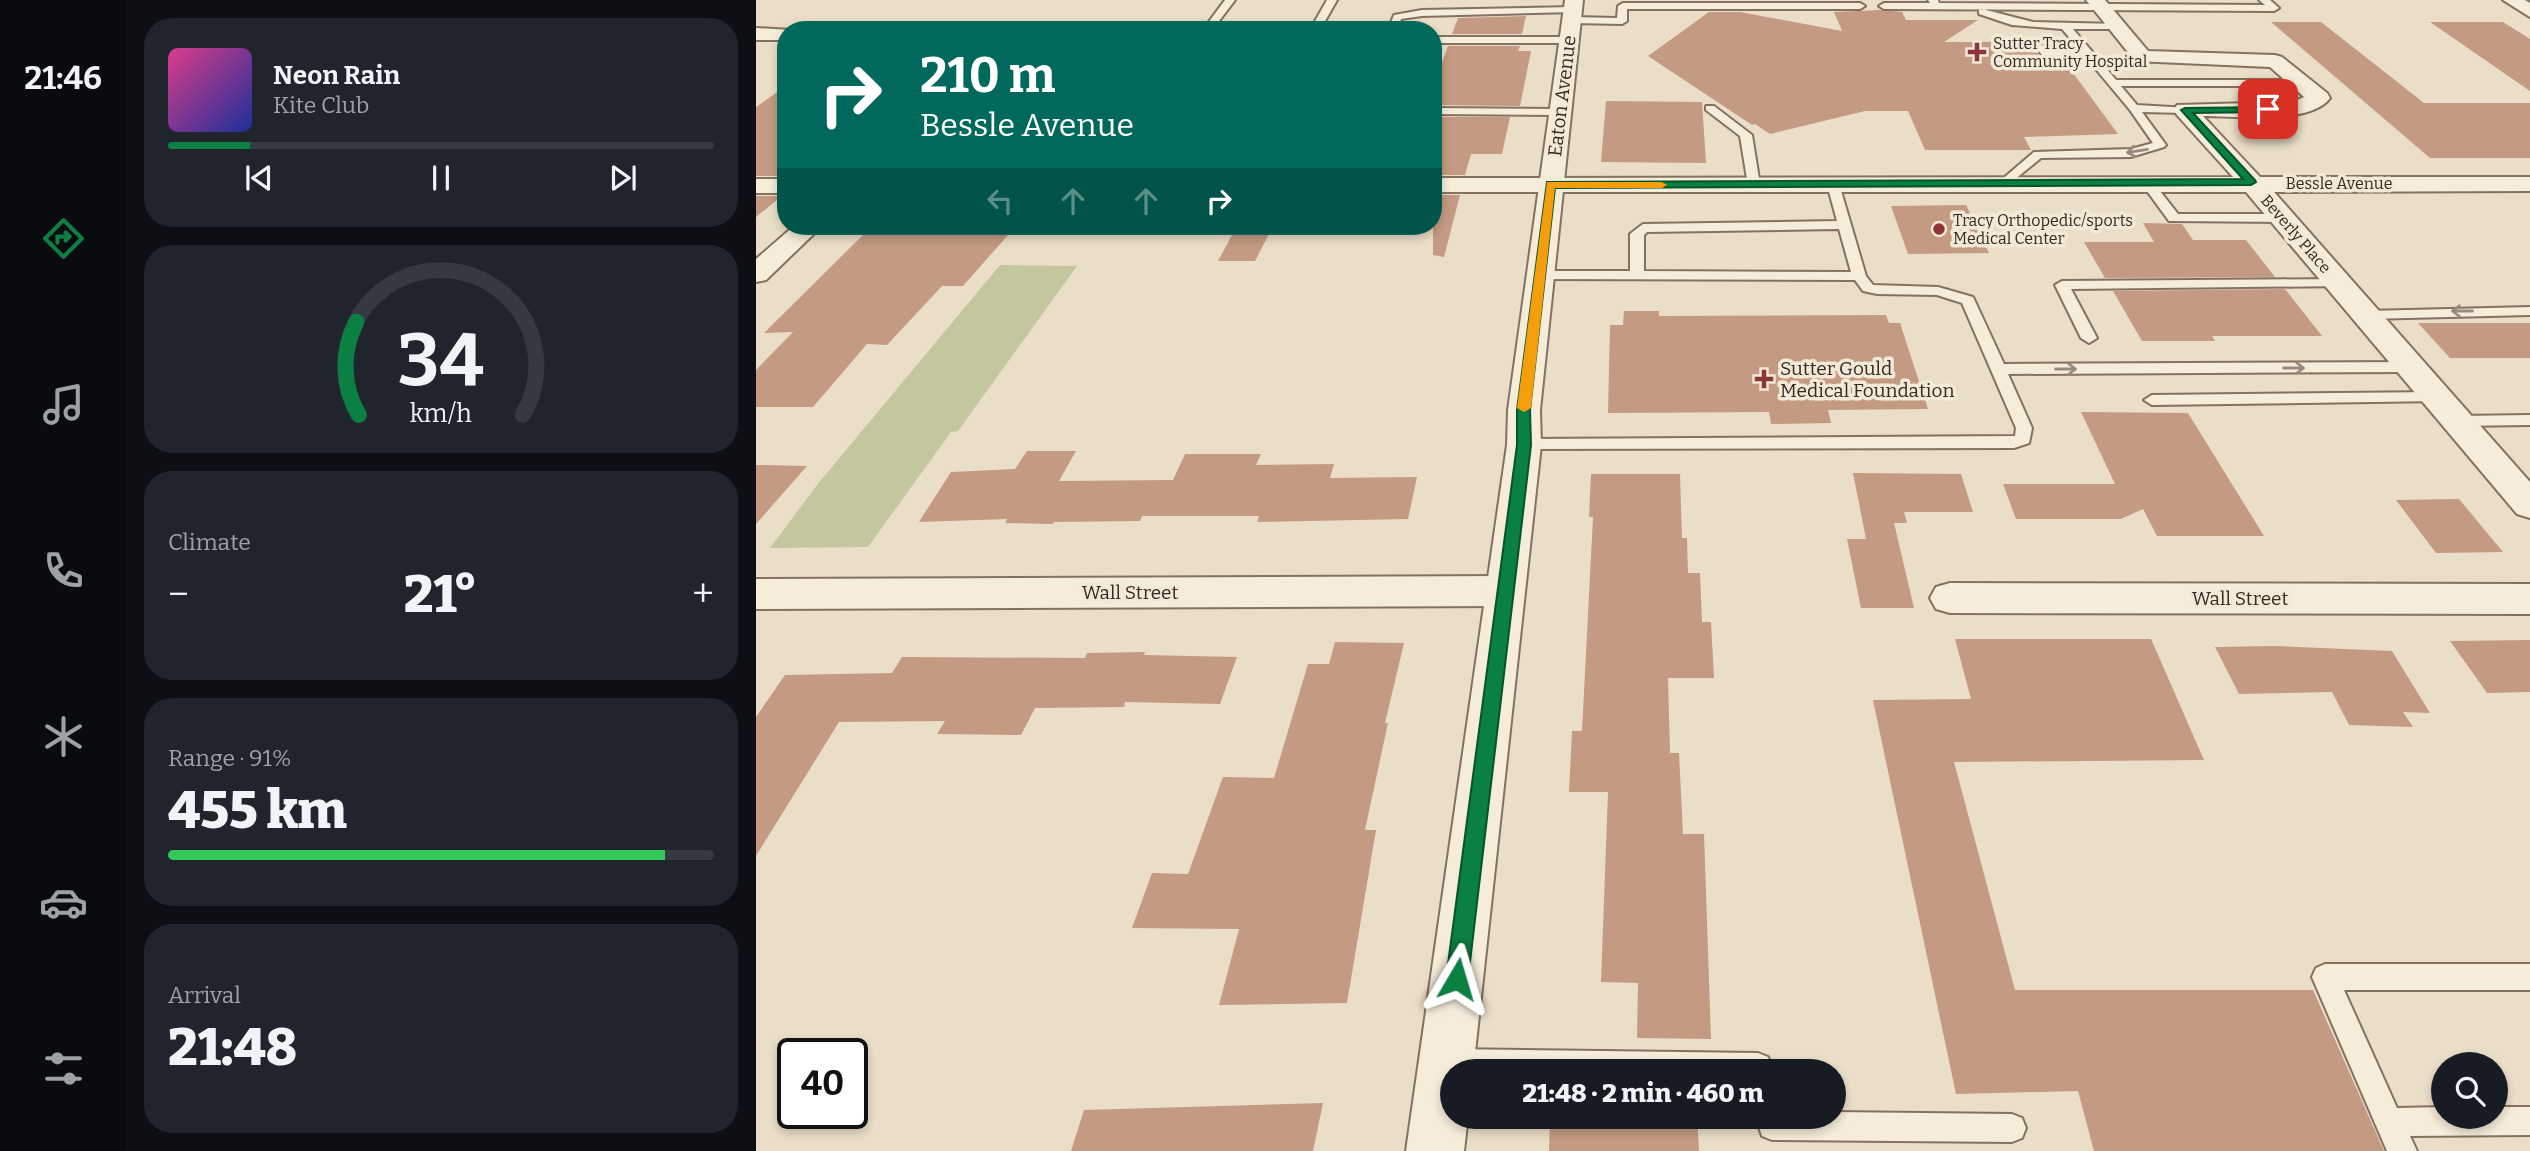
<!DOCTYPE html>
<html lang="en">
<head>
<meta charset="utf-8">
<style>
  body { margin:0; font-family:Bitter,serif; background:#20242c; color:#f1f3f6; height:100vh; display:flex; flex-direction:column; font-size:26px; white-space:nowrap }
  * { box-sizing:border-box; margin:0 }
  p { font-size:23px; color:#9ea1a6 }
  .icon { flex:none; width:38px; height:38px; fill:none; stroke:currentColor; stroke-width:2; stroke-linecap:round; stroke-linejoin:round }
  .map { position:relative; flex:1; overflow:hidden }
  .side { display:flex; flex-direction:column; gap:18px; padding:18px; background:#0d0f14; width:630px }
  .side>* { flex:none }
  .hud { position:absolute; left:21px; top:21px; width:665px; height:214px; border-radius:28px; box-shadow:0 4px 10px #0003; background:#00695c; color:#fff; overflow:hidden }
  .controls { position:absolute; left:1675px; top:1052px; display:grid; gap:14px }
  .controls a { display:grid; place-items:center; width:77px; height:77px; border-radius:50%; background:#171b24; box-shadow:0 4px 10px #0003; font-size:35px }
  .speed { position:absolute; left:21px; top:1038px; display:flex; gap:14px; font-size:35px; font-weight:700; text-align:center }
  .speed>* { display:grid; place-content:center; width:91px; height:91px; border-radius:50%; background:#171b24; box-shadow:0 4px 10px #0003; line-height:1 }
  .speed .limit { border:4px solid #111; border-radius:10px; background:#fff; color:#111 }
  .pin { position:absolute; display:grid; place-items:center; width:60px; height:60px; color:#fff; margin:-30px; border-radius:14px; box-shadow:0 4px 10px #0006 }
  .me { position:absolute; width:77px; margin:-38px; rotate:7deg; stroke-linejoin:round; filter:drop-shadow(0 0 5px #0008) }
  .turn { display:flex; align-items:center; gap:24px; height:147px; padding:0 28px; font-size:32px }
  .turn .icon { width:91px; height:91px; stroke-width:2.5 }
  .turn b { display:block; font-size:49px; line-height:60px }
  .lanes { display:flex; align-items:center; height:66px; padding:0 28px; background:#0003; justify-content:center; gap:35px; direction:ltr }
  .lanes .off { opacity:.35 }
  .big { font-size:52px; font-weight:800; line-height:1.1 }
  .side .widget { flex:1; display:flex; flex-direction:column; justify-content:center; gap:10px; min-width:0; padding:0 24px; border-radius:28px; background:#20242c }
  .side .dial { align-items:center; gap:0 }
  .dial svg { height:182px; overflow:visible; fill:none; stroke:#363941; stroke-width:7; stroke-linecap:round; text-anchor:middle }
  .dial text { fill:#f1f3f6; stroke:none }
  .song { display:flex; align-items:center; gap:21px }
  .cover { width:84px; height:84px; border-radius:10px; background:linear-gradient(135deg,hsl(330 70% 55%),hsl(230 70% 35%)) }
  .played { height:7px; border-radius:4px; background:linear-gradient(90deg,#0b8043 15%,#363941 15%) }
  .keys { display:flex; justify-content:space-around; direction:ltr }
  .heat { display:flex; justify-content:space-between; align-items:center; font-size:38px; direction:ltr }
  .charge { height:10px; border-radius:5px; background:linear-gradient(90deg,#34c759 91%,#363941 0) }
  .trip { position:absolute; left:684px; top:1059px; width:406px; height:70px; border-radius:35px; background:#171b24; box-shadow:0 4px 10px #0003; font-weight:800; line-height:70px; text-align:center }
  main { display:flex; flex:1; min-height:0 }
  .menu { display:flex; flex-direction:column; width:126px; justify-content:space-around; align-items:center; background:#090b0e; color:#9ea1a6 }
  .menu .icon { width:49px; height:49px }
  .menu .current { color:#0b8043 }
  .menu b { font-size:32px; color:#f1f3f6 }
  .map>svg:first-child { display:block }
</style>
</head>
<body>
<main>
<nav class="menu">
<b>21:46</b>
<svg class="icon current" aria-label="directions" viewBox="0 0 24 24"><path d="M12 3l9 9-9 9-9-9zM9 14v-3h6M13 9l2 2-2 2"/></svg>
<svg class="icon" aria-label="music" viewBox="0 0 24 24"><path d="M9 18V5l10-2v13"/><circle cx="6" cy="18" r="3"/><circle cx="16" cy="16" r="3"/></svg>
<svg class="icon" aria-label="phone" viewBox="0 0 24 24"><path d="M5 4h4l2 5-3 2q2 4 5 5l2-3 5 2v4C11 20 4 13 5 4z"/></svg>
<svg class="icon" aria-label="climate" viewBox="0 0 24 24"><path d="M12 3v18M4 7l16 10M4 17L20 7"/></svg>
<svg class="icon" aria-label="car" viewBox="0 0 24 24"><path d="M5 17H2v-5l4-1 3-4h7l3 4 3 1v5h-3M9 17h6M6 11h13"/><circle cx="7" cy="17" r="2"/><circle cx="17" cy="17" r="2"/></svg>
<svg class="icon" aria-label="filters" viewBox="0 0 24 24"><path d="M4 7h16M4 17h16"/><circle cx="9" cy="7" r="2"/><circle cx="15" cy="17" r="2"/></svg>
</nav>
<section class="side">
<div class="widget">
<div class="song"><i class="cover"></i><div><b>Neon Rain</b><p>Kite Club</p></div></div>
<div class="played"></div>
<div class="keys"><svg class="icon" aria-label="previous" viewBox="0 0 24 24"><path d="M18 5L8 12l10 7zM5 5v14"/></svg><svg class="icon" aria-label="pause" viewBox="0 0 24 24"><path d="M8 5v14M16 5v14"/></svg><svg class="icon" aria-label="next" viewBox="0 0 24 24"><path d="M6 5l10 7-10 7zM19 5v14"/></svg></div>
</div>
<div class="widget dial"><svg viewBox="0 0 100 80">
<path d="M14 69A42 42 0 1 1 86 69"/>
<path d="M14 69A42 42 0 0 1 13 28" stroke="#0b8043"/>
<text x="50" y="56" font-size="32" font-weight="700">34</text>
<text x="50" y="72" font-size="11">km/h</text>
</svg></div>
<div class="widget"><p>Climate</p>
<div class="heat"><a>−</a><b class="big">21°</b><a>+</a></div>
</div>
<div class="widget"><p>Range · 91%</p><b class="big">455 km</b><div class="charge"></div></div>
<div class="widget"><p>Arrival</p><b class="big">21:48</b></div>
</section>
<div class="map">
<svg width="1774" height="1151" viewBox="0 0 1774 1151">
  <rect width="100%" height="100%" fill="#eadec8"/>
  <path fill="#c4c79d" d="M244,265L321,266L202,431L195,432L112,547L14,548L61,485Z"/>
  <path fill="#c49a82" d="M1125,10L1146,12L1150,20H1222L1188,42H1294L1298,47L1285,43L1279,50L1286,58H1306L1362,134L1268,137L1275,150H1169L1152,111H1109L1014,134L999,124L996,125L892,56L953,12H984L1086,31L1078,12Z
    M770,16L766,34H696L702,18Z
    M1515,22H1565L1668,103H1774V158H1674Z
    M1674,22H1747L1774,39V91Z
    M692,46H764L762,51H775L764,106L677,105V88Z
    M30,86V176H0V107Z
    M850,101L946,102L950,163L845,162Z
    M677,117H754L746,154H715L709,175H677Z
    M677,195H704L688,257L677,255Z
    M0,196H26L0,217Z
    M1210,205L1233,253L1152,254L1135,206Z
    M1387,223L1426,224L1437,240H1490L1519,277L1349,278L1328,242H1398Z
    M206,226H260L207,286H186L131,345L111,344L57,407H0V370L37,332L8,333L108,234H198Z
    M481,226H517L499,261H462Z
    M1529,289L1566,336H1456L1459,341H1386L1357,291Z
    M868,311H903V316L1130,315L1133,323H1144L1172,409L1072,410L1075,423L1015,424L1013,412L852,413L854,325H867Z
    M1662,323H1774V358H1694Z
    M1325,412L1432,413L1508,536H1401L1387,509L1365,519H1260L1247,484H1359Z
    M271,451H320L303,481L417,480L429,454H505L500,465L578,464L574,478L661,477L652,519L501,522L503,516H386L384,521L298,522L297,524L249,523L251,519L163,522L195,472L259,469Z
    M0,465L51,466L0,524Z
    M1097,473L1205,474L1217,512H1148L1151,523H1138L1158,608H1105L1091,539H1110Z
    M835,474H924L926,538H931L932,573H944L946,622H955L958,678H912L914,753H923L927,834H948L955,1039L881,1038L882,983L845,982L852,792H813L816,731H826L837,517H833Z
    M1703,499L1747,552L1680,553L1640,500Z
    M1199,639H1395L1448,760L1198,762L1259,990H1557L1628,1151H1338L1322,1091L1200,1094L1117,700L1215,699Z
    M1774,640V692L1731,693L1694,641Z
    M579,642L648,643L629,723H632L609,830H620L591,1003L463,1005L483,929L376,928L396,873L432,874L467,777L518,778L552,664H573Z
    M1518,646L1636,651L1674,713L1647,712L1657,727L1593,725L1576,692L1483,694L1459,647Z
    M389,652L388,655L481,657L464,704L369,702L368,707L279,708L265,735L181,734L189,721L83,722L0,856V717L29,675L136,673L146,657L329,658L331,653Z
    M567,1103L557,1151H315L328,1110Z
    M794,1116H941L943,1151H793Z"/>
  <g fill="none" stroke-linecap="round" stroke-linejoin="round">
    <g stroke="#84715f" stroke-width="4">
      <path id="service" d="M469,0H479L460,25H454L452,23Z
        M571,0H581L564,30H554Z
        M1172,0H1182L1183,3L1509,5L1503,0H1514L1523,8L1518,11L1128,9L1123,6L1128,3H1174Z
        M867,3H1104L1109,6L1104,9H871V21L866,24L816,23L811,20L816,17L861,18L862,6Z
        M817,7L820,8V12L666,16L645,19L642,30H632L638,15L666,10Z
        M1226,9L1277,22L1362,24V28L1359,29H1317L1360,80H1545L1550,83L1545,86H1365L1381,105L1433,108V112L1429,113L1386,112L1410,145L1408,147L1375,157L1285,158L1247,189L1243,188V182L1278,152L1375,149L1397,143L1374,110L1329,56L1286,55L1281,48L1286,45L1293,50H1324L1306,29L1256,25L1223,14V10Z
        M677,37H813L818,40L813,43H677Z
        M950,106H958L996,135L1004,185L1002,188H994L992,185L984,136L950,110Z
        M677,108L804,109L810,112L804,115L677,114Z
        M1077,180L1083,184L1110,276L1117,285L1182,287L1217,297L1248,364L1655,362L1663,367L1655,372L1252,374L1276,428L1273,443L1258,448L762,449L760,445L768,439L1259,436L1260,428L1206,303L1181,295L1121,294L1107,291L1099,280L784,279L777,275L784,271H874V234L887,224L1081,221L1071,184ZM1083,229L1095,272L888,271V235L891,232Z
        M1392,180L1396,181L1422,214H1528L1534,218L1528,222L1413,221L1386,184Z
        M1583,279L1588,280V286L1315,289L1341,338L1333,343L1325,338L1299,285L1306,281Z
        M1774,307V315L1611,319L1604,315L1611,311Z
        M1681,392L1687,393L1689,397L1687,401L1396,405L1388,400L1396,395Z
        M1774,415V425L1702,426L1694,421L1702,416Z
        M1569,964H1774V990H1588L1641,1108L1687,1107V1116H1740V1107H1774V1135L1654,1136L1661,1151H1631L1556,977L1560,968Z
        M691,1049L1002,1053L1012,1057L1017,1071H696V1077L681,1073L677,1063L681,1053Z
        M1078,1112L1256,1114L1266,1118L1270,1128L1266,1138L1256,1142L1016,1140L1006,1136L999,1116H1078Z"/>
    </g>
    <g stroke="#84715f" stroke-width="4">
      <path id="minor" d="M1330,0H1349L1392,51L1519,55L1526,57L1571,93L1574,98C1555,125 1478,116 1447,116L1504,177H1774V191L1518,192L1774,482V518L1761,514L1490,192H677V178L1477,177L1421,115L1418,110L1421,105L1536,102L1548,97L1514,67L1379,61Z
        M1747,0H1769L1774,3V17Z
        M0,28L36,30H30V40H0Z
        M0,179H30V193H0Z
        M38,226H66L10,280L0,282V259Z
        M749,576L763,581L769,591L763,601L749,606L0,609V579Z
        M1194,583L1774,584V614L1194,613L1180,609L1174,598L1180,587Z"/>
    </g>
    <g stroke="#84715f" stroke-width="4">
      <path id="tertiary" d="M809,0H827L784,410L785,445L717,1071H696V1116H712L708,1151H650L751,445L752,410Z"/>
    </g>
    <use href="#service" fill="#f5ecda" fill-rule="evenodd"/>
    <use href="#minor" fill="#f5ecda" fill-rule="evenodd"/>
    <use href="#tertiary" fill="#f5ecda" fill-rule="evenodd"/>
  </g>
  <defs><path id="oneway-shaft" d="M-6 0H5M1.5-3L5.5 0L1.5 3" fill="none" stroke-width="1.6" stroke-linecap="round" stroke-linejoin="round" transform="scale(1.75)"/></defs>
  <g stroke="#968b7e">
    <use href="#oneway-shaft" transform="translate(1381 151) rotate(171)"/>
    <use href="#oneway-shaft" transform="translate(1706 311) rotate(180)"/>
    <use href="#oneway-shaft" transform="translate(1538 368)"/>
    <use href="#oneway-shaft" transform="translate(1310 369)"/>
  </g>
  <path fill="#0b8043" stroke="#07532c" stroke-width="2" d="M1515,107V111L1512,112L1437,113L1499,180L1500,182L1495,185L799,188L774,410L775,445L712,979L708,987L701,990L693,987L690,979L761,445V410L791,182L1487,179L1425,110L1429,108Z"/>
  <path fill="#f59e0b" d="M791,182H906L911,185L906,188H799L775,408L768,412L761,408Z"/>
  <g fill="#8c353a" stroke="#f2e9d7" stroke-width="2.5">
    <path d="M1217.5 41.5h7v7h7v7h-7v7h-7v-7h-7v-7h7z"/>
    <circle cx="1183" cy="229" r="7"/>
    <path d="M1004.5 368.5h7v7h7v7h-7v7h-7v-7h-7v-7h7z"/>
  </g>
  <g text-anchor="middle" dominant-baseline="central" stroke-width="7" stroke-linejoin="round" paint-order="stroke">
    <g font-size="16" fill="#362a21" stroke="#f2e9d7" text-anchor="start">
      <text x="1237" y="43">Sutter Tracy<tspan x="1237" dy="18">Community Hospital</tspan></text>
      <text x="1197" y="220">Tracy Orthopedic/sports<tspan x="1197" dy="18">Medical Center</tspan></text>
    </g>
    <g font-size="16" fill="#362a21" stroke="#f2e9d7">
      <text x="1583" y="183">Bessle Avenue</text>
      <text transform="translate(1540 234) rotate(49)">Beverly Place</text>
    </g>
    <g font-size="19" fill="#362a21" stroke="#f2e9d7">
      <text transform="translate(806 96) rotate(-83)">Eaton Avenue</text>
      <text x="374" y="592">Wall Street</text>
      <text x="1484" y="598">Wall Street</text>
    </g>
    <g font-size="19" fill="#362a21" stroke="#f2e9d7" text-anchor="start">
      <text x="1024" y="368">Sutter Gould<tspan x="1024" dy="22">Medical Foundation</tspan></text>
    </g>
  </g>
</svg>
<div class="controls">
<a><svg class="icon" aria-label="search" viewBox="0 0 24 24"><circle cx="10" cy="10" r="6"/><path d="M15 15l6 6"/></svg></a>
</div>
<div class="speed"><div class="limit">40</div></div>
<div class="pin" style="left:1512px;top:109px;background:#d93025"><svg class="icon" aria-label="arrive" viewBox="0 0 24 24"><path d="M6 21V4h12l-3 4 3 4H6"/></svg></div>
<svg class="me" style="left:701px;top:979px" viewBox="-20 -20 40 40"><path d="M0-17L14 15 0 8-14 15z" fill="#0b8043" stroke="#fff" stroke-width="4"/></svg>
<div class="trip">21:48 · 2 min · 460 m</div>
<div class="hud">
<div class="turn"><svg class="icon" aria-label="right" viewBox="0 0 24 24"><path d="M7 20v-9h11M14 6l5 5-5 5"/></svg><div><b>210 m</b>Bessle Avenue</div></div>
<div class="lanes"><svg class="icon off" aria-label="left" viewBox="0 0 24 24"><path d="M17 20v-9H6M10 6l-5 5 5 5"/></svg><svg class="icon off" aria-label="ahead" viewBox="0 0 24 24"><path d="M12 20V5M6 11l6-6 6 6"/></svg><svg class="icon off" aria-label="ahead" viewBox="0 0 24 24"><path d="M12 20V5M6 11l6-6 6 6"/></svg><svg class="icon" aria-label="right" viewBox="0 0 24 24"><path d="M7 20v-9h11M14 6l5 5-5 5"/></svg></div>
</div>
</div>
</main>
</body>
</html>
